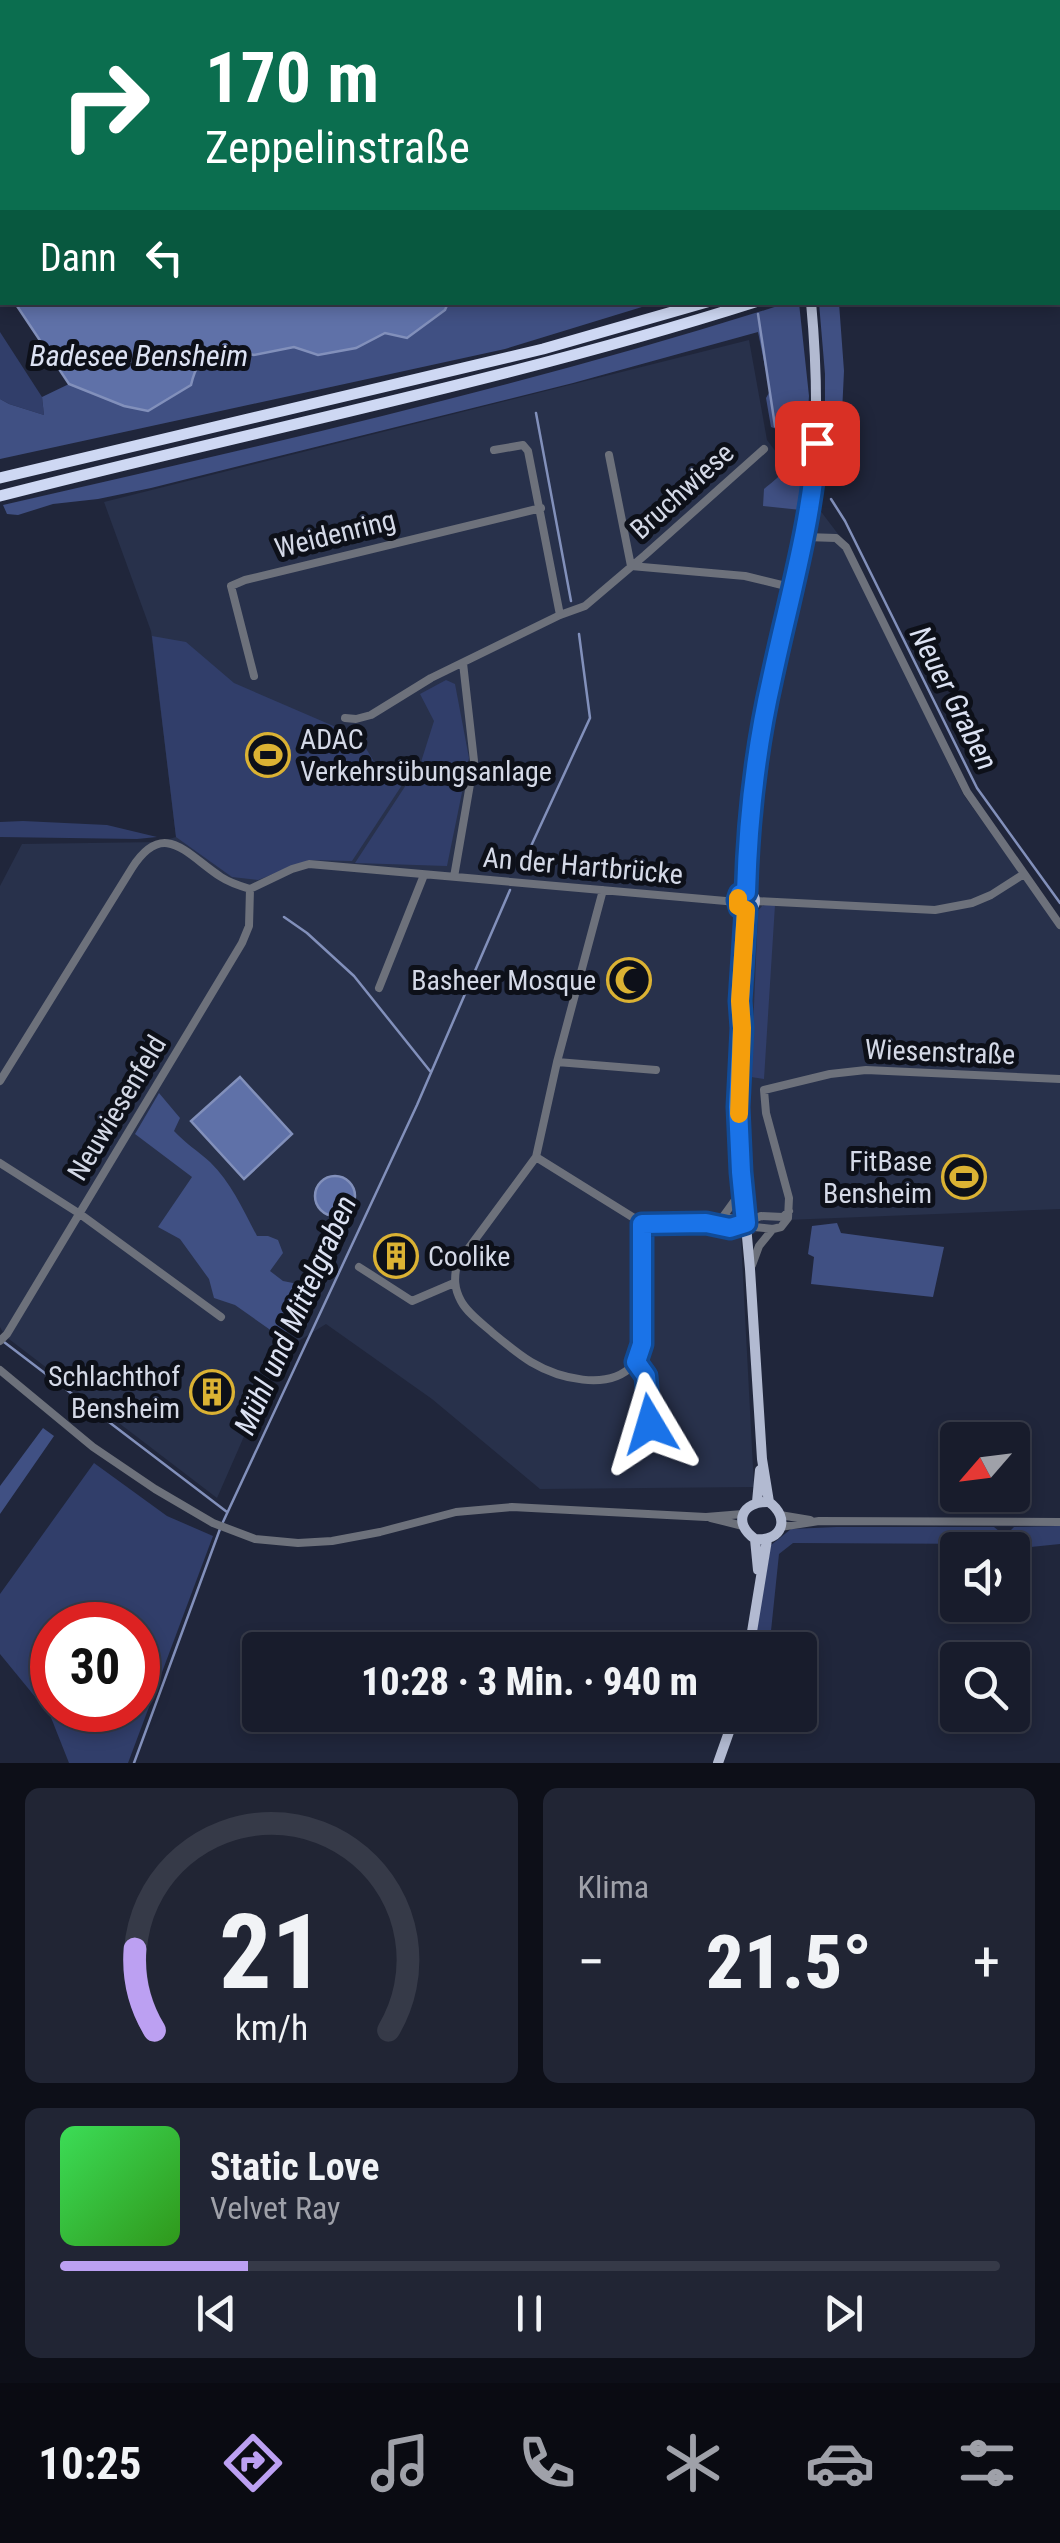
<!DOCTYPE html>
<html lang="de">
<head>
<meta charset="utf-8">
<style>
  body { margin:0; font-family:"Roboto Condensed",sans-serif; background:#212534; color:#f1f3f6; height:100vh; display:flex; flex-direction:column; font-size:38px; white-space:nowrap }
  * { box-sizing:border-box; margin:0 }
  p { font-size:32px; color:#9fa1a9 }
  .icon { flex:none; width:55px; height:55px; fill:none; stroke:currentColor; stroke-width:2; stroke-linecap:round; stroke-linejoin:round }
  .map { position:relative; height:1763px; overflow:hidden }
  .details { display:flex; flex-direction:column; gap:25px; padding:25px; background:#0d0f18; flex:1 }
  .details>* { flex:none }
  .guide { position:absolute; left:0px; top:0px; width:1060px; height:305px; box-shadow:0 5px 15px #0003,0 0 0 2px #363a48; background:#0b6e4f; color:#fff; overflow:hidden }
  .needle { width:65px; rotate:242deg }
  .tools { position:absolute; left:940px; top:1422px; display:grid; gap:20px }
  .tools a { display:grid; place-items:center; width:90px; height:90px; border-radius:10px; background:#181c2c; box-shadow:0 5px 15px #0003,0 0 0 2px #363a48; font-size:50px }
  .speed { position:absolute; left:30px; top:1602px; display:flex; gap:20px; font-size:50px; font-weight:700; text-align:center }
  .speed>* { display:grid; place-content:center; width:130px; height:130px; border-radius:50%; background:#181c2c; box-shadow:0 5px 15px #0003,0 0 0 2px #363a48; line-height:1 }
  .speed .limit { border:15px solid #d22; background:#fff; color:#111 }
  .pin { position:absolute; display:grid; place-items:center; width:85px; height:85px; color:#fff; margin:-42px; border-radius:20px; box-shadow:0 5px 15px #0006 }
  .me { position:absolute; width:110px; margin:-55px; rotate:353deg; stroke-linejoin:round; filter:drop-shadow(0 0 8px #0008) }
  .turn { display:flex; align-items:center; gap:35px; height:210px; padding:0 40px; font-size:45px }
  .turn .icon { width:130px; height:130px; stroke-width:2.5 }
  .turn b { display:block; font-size:70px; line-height:85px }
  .then { display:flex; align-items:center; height:95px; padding:0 40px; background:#0003; gap:20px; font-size:38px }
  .big { font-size:75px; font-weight:800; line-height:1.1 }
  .details .widget { flex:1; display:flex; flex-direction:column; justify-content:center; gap:15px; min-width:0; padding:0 35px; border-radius:15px; background:#212534 }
  .details .dial { align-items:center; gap:0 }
  .dial svg { height:260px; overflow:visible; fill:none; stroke:#363a48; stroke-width:7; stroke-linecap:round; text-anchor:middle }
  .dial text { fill:#f1f3f6; stroke:none }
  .song { display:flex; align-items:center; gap:30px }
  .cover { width:120px; height:120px; border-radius:15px; background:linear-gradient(135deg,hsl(130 70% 55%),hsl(110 70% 35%)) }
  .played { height:10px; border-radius:5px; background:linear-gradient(90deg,#bca0f2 20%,#363a48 20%) }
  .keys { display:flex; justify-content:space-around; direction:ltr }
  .heat { display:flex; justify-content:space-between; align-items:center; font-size:55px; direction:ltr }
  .details .tiles { flex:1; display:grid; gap:25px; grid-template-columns:1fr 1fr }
  .widget:last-child { grid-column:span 2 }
  .trip { position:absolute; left:242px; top:1632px; width:575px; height:100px; border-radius:10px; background:#181c2c; box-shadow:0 5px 15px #0003,0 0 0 2px #363a48; font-weight:800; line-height:100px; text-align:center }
  .tab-bar { display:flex; height:160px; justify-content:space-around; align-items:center; background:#0a0b12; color:#9fa1a9 }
  .tab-bar .icon { width:70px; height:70px }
  .tab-bar .active { color:#bca0f2 }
  .tab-bar b { font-size:45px; color:#f1f3f6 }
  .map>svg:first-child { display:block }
</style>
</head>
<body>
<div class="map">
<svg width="1060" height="1763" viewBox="0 0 1060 1763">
  <rect width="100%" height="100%" fill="#20263b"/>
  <path fill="#28314b" d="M749,340L767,440L841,538L963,794L1060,929V1209L786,1220L741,1239L754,1487L540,1489L432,1399L326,1324L281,1352L217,1498L5,1336L0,1327V886L22,844L159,842L176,837L151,631L104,502Z"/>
  <path fill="#313e6a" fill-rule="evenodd" d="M0,332L42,397L44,415L9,404L0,399Z
    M152,636L186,642L234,683L359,737L381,773L404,782L352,861L309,860L258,880L232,877L176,837Z
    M446,680L455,684L469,758L447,866L355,863L421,762L434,721L420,694Z
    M23,821L107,825L157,837L137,839L0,837V822Z
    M769,904L775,905L764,1079L751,1077L758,911L762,906Z
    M94,1463L167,1516L213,1536L128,1763H69L50,1715L0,1654V1594ZM52,1625H138V1710H52Z
    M1060,1526V1544L1010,1549L1006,1535L1014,1527Z
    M836,1527H994L999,1531L996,1544L793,1543L779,1554L769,1650H753L771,1545L791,1529Z"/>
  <path fill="#405083" d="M492,302L506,306L512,302L655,303L505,349L0,459V399L9,404L44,415L42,397L69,384L124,406L194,372L203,358L222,348L254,355L294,347L318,355L355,348L385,332L445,310L448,303Z
    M787,303H799L809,396L801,510L763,506L764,489C786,471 797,464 787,433L771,427L766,398L770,391L758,332L573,383L151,488L98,499L53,504L18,515L7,514L3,505C266,445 530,385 787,303Z
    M819,303H839L844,371L840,455L825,450V374Z
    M159,1093L180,1118L174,1131C185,1143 198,1151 210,1162C231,1182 243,1210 257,1236H268L278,1240L283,1253L270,1271L283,1281L313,1287L294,1327L279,1336L235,1305L214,1298L209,1279L180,1239L158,1227L192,1177L135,1134Z
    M837,1223L841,1233L944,1247L933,1297L811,1284L814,1257L808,1254L812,1226Z
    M43,1428L54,1436L0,1514V1486Z"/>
  <path fill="#5f71a8" stroke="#8290bb" stroke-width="2.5" d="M15,303H448L445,310L407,338L385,333L356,348L318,355L294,347L254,355L222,348C202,361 197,360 191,385L148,411L124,406L69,384Z
    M240,1077L292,1134L244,1179L191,1121Z
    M315 1196a20 20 0 1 1 40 0a20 20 0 1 1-40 0Z"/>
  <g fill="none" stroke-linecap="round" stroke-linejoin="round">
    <path stroke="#8290bb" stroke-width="2.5" d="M758,314L775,426L799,462
      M536,413L571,601
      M831,499L845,521L977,788L1060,903
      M520,870L590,718L579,634
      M284,917L307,933L354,976L430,1071
      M4,1342L227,1512
      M223,1522L417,1105L510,890
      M134,1763L220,1529"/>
    <path stroke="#6d717b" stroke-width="8" d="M192,0V2
      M1024,0L1026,2
      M712,2L723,0
      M758,2L766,0
      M936,2L942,0
      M1058,55L1059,67
      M0,87H2
      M494,450L523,445L528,451L560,615
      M609,455L631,566
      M806,537L836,538L846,547L967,792L1060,925
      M631,566L745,576L794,588
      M254,676L231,586L245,580L541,508
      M345,718L356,719L371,715L431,678L560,615L585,606L645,555L764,449
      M454,877L474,761L463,663
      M603,890L557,1062L536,1157L642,1223H706L731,1228L761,1216L783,1217L789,1211
      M755,901L935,910L972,903L991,895L1024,874
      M379,988L424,875
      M557,1062L656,1070
      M0,1081L132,868C164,818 187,855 221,877C230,883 240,886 250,889L292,869L309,864L737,902
      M536,1157L457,1264C454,1278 454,1288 461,1301C468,1314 483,1324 494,1334C506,1344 518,1354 531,1362C558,1378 608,1392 633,1365C639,1360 640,1351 642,1344V1223
      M0,1163L80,1214L221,1317
      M722,1218L735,1200L739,1181
      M706,1223L731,1218L755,1227L773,1229L781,1227L788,1218L789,1198L766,1113L764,1090L830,1074L866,1070L1060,1079
      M752,1265L759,1246L772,1230
      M359,1267L412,1301L454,1283
      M0,1341L7,1334L242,943L249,926L250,889
      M637,1363L646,1376L651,1423
      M0,1370L93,1447L155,1489L213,1523L255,1539L298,1543L332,1541L380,1532L456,1512L512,1507L706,1517L743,1514
      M780,1515L810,1520
      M711,1518L743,1526
      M780,1527L819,1521L1060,1522"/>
    <path stroke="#b2bad1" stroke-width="10" d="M699,0L701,2
      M672,2L674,0
      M746,892C748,819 756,745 773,672C784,623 800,574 808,524C819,449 818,377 811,302
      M737 901a9 9 0 1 1 18 0a9 9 0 1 1-18 0Z
      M746,910L739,1001L741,1028L739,1107L741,1172L750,1269L762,1459L769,1502C791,1518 782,1542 755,1539
      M757,1502L760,1470
      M758,1570L755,1539C732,1523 742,1501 769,1502
      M749,1650L767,1540
      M718,1763L735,1715"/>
    <path stroke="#ced8f3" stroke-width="11" d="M1058,173L1060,171
      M1058,188L1060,187
      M0,478L543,349L707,302
      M0,496C252,431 507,381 755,302"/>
  </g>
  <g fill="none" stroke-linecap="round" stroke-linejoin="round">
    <g stroke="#114b97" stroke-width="25">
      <path id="route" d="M650,1424L646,1376L636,1362L642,1344V1224L706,1223L730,1228L746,1223L741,1172L738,1107L742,1028L740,1001L746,910L740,907L738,900L740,894L746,892C748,820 756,748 772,678C789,598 811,526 817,443"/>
    </g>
    <use href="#route" stroke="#1a73e8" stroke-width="18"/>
    <path stroke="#f59e0b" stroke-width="18" d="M738,898V906L746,910L740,1001L742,1028L739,1114"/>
  </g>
  <defs>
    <g id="stadium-ring" transform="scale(2.25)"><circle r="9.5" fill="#0d1019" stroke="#dbb233" stroke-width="1.5"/><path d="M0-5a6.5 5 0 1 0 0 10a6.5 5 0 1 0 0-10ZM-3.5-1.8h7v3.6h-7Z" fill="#dbb233"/></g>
    <g id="mosque-ring" transform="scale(2.25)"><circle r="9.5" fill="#0d1019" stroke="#dbb233" stroke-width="1.5"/><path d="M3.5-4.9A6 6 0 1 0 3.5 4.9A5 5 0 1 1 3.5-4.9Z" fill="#dbb233"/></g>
    <g id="building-ring" transform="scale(2.25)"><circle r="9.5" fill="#0d1019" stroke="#dbb233" stroke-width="1.5"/><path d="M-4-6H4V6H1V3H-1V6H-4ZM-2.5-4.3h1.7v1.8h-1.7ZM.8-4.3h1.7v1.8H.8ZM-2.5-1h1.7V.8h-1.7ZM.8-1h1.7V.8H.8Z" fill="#dbb233"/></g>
  </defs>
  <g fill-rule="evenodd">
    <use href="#stadium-ring" x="268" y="755"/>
    <use href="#mosque-ring" x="629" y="980"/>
    <use href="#stadium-ring" x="964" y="1177"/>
    <use href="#building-ring" x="396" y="1256"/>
    <use href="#building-ring" x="212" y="1392"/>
  </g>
  <g text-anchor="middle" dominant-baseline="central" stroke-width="10" stroke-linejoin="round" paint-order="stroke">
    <g font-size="28" fill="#d4d9e7" stroke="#0d1019">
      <text transform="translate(682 491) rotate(-42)">Bruchwiese</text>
      <text transform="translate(335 534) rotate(-14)">Weidenring</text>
      <text transform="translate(583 866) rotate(5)">An der Hartbrücke</text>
      <text transform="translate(940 1052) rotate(2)">Wiesenstraße</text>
      <text transform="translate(117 1108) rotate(-59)">Neuwiesenfeld</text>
    </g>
    <g font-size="28" fill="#d4d9e7" stroke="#0d1019" text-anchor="end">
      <text x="300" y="739" text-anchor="start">ADAC<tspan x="300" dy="32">Verkehrsübungsanlage</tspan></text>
      <text x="596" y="980">Basheer Mosque</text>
      <text x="932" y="1161">FitBase<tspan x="932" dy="32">Bensheim</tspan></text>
      <text x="428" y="1256" text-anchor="start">Coolike</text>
      <text x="180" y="1376">Schlachthof<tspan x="180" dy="32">Bensheim</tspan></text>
    </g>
    <g font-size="30" font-style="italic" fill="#dce2f3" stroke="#0d1019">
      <text x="139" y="355">Badesee Bensheim</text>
      <text transform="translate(954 698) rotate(63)">Neuer Graben</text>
      <text transform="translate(295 1315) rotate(-66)">Mühl und Mittelgraben</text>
    </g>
  </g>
</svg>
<div class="tools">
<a><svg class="needle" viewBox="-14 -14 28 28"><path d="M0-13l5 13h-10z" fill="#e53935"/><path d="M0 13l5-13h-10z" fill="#9fa1a9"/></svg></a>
<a><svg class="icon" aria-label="sound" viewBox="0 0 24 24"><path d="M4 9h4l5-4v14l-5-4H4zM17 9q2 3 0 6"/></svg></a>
<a><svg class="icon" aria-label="search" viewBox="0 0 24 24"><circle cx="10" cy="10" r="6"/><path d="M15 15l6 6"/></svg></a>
</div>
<div class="speed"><div class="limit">30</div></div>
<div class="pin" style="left:817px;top:443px;background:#d93025"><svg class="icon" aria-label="arrive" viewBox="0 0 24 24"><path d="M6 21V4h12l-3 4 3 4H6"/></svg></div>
<svg class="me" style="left:650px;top:1424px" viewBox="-20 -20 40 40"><path d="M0-17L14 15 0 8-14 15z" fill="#1a73e8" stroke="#fff" stroke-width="4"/></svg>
<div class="trip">10:28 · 3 Min. · 940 m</div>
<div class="guide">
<div class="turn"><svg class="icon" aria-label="right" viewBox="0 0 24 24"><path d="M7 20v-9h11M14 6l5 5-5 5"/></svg><div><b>170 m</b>Zeppelinstraße</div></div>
<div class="then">Dann<svg class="icon" aria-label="left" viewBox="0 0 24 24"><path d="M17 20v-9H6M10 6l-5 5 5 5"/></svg></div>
</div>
</div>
<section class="details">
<div class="tiles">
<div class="widget dial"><svg viewBox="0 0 100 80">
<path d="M14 69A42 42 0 1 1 86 69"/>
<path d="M14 69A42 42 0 0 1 8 44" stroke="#bca0f2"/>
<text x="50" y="56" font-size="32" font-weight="700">21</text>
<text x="50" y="72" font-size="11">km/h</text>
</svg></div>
<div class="widget"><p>Klima</p>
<div class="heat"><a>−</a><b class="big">21.5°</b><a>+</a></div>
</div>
<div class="widget">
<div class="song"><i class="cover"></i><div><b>Static Love</b><p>Velvet Ray</p></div></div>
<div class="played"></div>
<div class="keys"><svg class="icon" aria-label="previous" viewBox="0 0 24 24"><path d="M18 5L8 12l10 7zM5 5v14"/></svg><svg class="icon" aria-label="pause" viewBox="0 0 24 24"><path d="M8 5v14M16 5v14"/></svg><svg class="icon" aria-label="next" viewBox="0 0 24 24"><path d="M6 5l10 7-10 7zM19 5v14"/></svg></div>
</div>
</div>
</section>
<nav class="tab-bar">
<b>10:25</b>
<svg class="icon active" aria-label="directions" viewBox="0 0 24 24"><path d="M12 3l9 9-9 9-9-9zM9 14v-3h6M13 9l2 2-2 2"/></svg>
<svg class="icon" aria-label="music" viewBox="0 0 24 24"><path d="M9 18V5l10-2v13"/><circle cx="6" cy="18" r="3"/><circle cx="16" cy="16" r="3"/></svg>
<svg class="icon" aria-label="phone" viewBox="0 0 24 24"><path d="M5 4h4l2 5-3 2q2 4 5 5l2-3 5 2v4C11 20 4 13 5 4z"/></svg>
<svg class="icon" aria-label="climate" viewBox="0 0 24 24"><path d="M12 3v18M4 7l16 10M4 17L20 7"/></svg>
<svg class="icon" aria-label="car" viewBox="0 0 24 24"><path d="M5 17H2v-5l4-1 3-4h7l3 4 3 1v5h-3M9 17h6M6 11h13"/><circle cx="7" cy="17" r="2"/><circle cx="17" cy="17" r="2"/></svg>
<svg class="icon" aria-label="filters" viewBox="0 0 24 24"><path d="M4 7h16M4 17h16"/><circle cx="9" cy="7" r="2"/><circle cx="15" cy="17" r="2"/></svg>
</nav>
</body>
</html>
